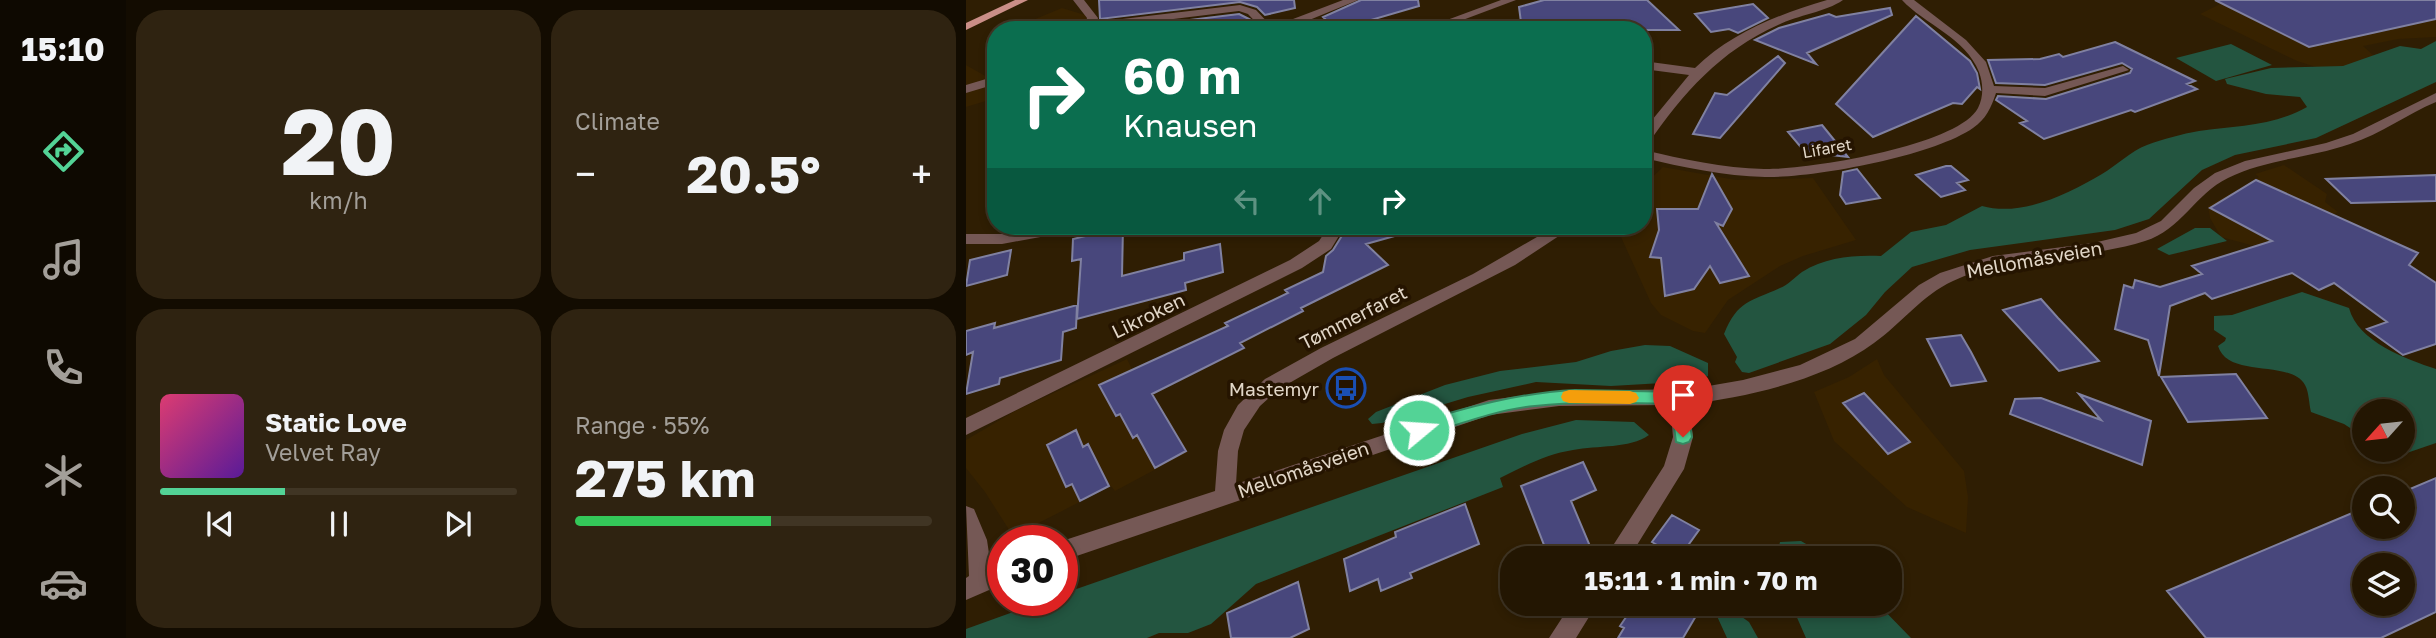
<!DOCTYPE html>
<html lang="en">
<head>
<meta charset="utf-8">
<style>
  body { margin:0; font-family:"Golos Text",sans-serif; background:#2f2311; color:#f1f3f6; height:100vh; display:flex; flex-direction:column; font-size:26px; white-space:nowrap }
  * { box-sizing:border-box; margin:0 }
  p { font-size:23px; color:#a39f99 }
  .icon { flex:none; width:38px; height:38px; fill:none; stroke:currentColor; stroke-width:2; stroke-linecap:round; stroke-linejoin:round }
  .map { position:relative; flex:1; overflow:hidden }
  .drawer { display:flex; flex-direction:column; gap:10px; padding:10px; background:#130c01; width:840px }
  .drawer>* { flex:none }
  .banner { position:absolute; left:21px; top:21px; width:665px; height:214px; border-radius:28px; box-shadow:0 4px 10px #0003,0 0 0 2px #403524; background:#0b6e4f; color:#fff; overflow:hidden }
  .needle { width:46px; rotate:243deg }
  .controls { position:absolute; left:1386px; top:399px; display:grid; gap:14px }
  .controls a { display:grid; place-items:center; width:63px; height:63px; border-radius:50%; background:#231602; box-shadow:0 4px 10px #0003,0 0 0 2px #403524; font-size:35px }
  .speed { position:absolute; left:21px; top:525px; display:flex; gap:14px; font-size:35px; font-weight:700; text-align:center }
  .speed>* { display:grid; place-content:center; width:91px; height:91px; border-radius:50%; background:#231602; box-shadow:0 4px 10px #0003,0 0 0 2px #403524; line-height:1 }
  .speed .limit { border:10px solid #d22; background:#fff; color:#111 }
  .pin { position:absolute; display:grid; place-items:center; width:60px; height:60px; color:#fff; margin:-72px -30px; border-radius:50% 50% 50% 0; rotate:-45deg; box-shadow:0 0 7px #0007 }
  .pin .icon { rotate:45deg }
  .me { position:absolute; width:77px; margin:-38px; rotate:72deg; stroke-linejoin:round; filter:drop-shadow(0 0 5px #0008) }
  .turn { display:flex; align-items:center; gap:24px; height:147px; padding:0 21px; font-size:32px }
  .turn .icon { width:91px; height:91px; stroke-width:2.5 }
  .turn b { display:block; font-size:49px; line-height:60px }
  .lanes { display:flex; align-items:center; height:66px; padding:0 21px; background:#0003; justify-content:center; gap:35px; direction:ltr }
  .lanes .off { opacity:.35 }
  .big { font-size:52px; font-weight:700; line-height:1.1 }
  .drawer .widget { flex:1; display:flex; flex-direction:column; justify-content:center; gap:10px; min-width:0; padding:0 24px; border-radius:28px; background:#2f2311 }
  .drawer .dial { align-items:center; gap:0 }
  .dial b { font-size:91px; line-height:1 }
  .song { display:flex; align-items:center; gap:21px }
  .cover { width:84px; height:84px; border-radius:10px; background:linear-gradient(135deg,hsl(340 70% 55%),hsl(270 70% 35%)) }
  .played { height:7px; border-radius:4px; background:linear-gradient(90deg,#53d396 35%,#403524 35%) }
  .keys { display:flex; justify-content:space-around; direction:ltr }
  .heat { display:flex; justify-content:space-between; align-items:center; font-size:38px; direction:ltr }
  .charge { height:10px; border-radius:5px; background:linear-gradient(90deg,#34c759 55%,#403524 0) }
  .drawer .tiles { flex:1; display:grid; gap:10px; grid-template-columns:repeat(2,1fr) }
  .trip { position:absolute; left:534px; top:546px; width:402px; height:70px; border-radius:28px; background:#231602; box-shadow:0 4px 10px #0003,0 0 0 2px #403524; font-weight:700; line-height:70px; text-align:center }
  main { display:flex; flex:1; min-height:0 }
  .menu { display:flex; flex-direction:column; width:126px; justify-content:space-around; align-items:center; background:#0e0901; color:#a39f99 }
  .menu .icon { width:49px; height:49px }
  .menu .active { color:#53d396 }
  .menu b { font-size:32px; color:#f1f3f6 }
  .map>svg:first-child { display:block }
</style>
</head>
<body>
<main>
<nav class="menu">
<b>15:10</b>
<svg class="icon active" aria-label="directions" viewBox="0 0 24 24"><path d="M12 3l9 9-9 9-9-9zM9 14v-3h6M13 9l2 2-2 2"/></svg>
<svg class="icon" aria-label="music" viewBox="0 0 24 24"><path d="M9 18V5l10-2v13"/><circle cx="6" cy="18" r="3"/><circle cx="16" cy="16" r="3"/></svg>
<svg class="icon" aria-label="phone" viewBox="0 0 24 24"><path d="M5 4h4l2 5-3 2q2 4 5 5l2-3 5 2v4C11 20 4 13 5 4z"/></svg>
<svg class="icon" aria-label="climate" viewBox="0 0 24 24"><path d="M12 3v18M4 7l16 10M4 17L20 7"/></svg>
<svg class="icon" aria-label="car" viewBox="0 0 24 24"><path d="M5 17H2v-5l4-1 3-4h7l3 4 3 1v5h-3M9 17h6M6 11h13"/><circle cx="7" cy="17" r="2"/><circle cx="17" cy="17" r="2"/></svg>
</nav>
<section class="drawer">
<div class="tiles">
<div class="widget dial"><b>20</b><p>km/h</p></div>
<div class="widget"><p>Climate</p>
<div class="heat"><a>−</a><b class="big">20.5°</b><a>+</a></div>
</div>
<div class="widget">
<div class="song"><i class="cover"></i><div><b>Static Love</b><p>Velvet Ray</p></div></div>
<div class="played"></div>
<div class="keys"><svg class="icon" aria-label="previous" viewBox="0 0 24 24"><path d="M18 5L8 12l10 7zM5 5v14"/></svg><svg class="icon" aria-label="pause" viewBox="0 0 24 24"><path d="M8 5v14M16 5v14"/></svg><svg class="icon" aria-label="next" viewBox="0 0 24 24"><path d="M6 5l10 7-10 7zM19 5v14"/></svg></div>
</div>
<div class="widget"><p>Range · 55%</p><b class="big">275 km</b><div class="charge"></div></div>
</div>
</section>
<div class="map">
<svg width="1470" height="638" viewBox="0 0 1470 638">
  <rect width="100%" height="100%" fill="#2f1e03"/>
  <path fill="#372200" d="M1262,0H1470V37L1432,39L1397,46L1409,57L1372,74L1331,61L1234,14Z
    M96,8L119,15L121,20L116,30H43Z
    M0,65L30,82V98L0,107Z
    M1318,165L1361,194L1359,202L1372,212L1308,245H1285L1255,237L1244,218L1242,206L1293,177L1289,174Z
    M697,167L770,180L847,178L890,240L837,256L814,266L762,300L739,333L727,331L695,315L685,303L650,226H677V186Z
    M161,359L180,397L198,421L203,419L222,452L149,491L145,486L47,536L19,492L0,468V440L51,410Z
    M911,359L918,375L998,471L1002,497L1000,533L941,507L868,441L848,392L883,377Z"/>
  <path fill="#235540" d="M1470,41V82L1350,138L1269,155L1236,170L1183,219L1149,230L1004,250L946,267L919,292L900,315L864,344L783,373L776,372L769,362L771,357L758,334C772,300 784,302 814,288C822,285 829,277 836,272C860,257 887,255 915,256L945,232L980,225L1016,206C1056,217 1102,194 1136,174C1151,165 1165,151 1181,145C1197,139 1216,134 1233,131C1270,126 1308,126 1341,107L1334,97L1300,94L1261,84L1259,79L1305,68L1377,66L1434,46L1455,49Z
    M1265,44L1306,65L1250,81L1210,58Z
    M1229,228H1244L1261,241L1203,255L1191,249Z
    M1336,292L1383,308C1392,342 1440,359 1470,369V443L1429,457L1417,450H1437V411H1398V437L1378,424L1345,412C1343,404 1343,392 1339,385C1325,359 1262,379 1252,346L1259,341L1260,338L1248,330V316L1266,315Z
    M679,345L704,346L742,363V376L731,381L645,386L570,382L502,397L416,423L406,424L402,419L410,412L479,385L534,371L610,362L645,351Z
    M610,420L668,422L683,435C663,449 632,445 607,450C581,454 558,466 534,478L537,487L290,584L245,624L222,633H193L181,638H0V629L80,600H96V594L556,434Z
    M835,541L864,558H810L814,542Z
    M825,604H912L945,638H840Z
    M769,612L783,622L792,638H761L750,614Z"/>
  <path fill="#48477c" stroke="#8081a1" stroke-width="2" fill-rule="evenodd" d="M133,0H328L329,8L299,15L291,7L274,2L134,19Z
    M395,0H452L453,6L371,30L357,17Z
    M578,0H681L713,30H556L553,7Z
    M1249,0H1470V19L1343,47Z
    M787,4L802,18L772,33L763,29L745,32L729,14Z
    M924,8L926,15L841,53L850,64L789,40L813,28L863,14L870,17Z
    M273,14L283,19L278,21L280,26L261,30H141Z
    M950,16L1004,61L1011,73L1014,89L1011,87L996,104L987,103L907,137L870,104Z
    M1149,42L1229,81L1221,84L1231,89L1169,112L1165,110L1078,139L1054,123L1061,121L1030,100L1032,96L1080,99L1164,73L1166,69L1156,63L1079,85L1030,83L1022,60L1074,59L1093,54L1097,57Z
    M812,56L819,63L754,138L727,134L749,93L761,95Z
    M856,125L882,157L839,152L822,132Z
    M980,166H985L1002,180L991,183L999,190L975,197L950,175Z
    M891,169L914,198L880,204L874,195L877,172Z
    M746,174L766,209L757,226L750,223L783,276L754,283L744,266L728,289L699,296L695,258L684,257L693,230L691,209H732Z
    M1470,175V201L1385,203L1360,179Z
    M1290,180L1452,253L1443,265L1470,283V344L1437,355L1401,329L1421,322L1368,283L1353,290L1326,273L1246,299L1239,293L1204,306L1193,376L1182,340L1149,329L1158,285L1167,288L1169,280L1194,287L1236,274L1226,266L1306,241L1244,208Z
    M382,226H442L443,232L400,244L422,265L335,308L337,311L274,343L278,348L186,394L220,451L189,468L171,435L167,438L154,414L150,416L133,385L262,326L259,323L322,293L319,290L357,272L360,256L367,250Z
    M157,227L156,276L218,260V253L254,244L257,272L219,283L220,290L111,319L115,259L106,261L107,239Z
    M45,250L41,275L0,286L4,260Z
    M1075,299L1092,318L1133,361L1093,371L1037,310Z
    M111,305L110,328L97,332L95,360L34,378L33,384L0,394L7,352L0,355V331L29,323L28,328Z
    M995,335L1005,352L1020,381L985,386L961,339Z
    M1270,374L1301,418L1222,422L1195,377Z
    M898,393L944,442L922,454L877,403Z
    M1113,394L1185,421L1176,465L1044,414L1049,399L1075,398L1135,420Z
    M110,430L117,447L122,444L143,486L114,501L106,484L100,487L81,445Z
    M617,462L630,490L605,501L629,558H593L588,546L580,550L555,486Z
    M1470,478V612L1415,638H1240L1201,591L1398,508V527H1437V492ZM1398,565H1437V604H1398Z
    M499,504L513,544L444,573L446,578L415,591L412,579L384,591L378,559L430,537L429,532Z
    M706,515L733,530L713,558L686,542Z
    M332,582L343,629L324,638H265L261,613Z
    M669,604H737L717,638H652L658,628L654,626Z"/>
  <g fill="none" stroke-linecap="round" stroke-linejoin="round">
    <path fill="#755855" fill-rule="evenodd" d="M107,0H118L132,18L131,22L274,5L290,10L306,27L377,0H392L319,30H297L282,14L273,11L117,30L121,18Z
      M535,0H550L470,30H454Z
      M861,0H877C860,12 832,15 812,25C754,51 717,93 682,144L677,145V131L723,75L677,69V61L729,68C765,33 813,14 861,0Z
      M936,0H948L1000,40L1020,62L1028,86L1079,88L1157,66L1163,70L1079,96L1030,93C1025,108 1020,119 1007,128C967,156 848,178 799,177C758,176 717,167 677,158V150C717,159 757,168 798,169C840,170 992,146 1012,108C1018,96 1017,83 1013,72C1000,38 958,24 936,0Z
      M30,76V84L0,93V85Z
      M1470,93V102C1441,114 1415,134 1384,144C1344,158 1300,159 1262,178C1229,194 1215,230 1179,241C1116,261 1047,253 987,281C956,295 935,324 908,343C860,379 783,397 723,404L727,437L718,469L663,558H639L698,466L707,437L704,405L593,406L524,415L96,561V541L249,491L252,451L258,430L272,405L299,379L355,348L507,274L590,226H608L549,265L367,358L313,389L294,406L278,430L272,451L270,484L523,400L593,391L725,389L777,380L834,365L889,339L953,285L974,273L1027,256L1127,243L1170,233L1195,221L1228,188L1249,173L1279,161L1360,143L1387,134Z
      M82,226H115L107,231L36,244H0V234H36Z
      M363,226H379L365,249L336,268L0,435V418L324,260L353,241Z
      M0,506L8,509L21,540L25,567L37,562V584L0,600V578L3,576Z
      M605,604H631L610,638H583Z"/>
    <path fill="#ca8e87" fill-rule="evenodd" d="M49,0H62L0,30V23Z"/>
  </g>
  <path fill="#53d396" stroke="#368962" stroke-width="2" d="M609,390L719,392L726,437L723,442L717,444L710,442L705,404C660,403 614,401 569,406C529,410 491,425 453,437L447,435L444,430L447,424C501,407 552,393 609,390Z"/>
  <path fill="#f59e0b" d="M603,390L664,391L670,393L673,398L670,402L664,404L603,403L597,401L595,397L597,392Z"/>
  <defs>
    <g id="bus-ring" transform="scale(2.0125)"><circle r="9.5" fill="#251400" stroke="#1a4fb4" stroke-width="1.5"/><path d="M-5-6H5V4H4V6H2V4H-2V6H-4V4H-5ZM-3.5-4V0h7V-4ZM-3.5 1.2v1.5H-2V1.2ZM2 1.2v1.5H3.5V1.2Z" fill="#1a4fb4"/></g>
  </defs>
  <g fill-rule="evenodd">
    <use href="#bus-ring" x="380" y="388"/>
  </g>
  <g text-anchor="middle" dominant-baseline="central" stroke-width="7" stroke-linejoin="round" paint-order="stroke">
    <g font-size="16" fill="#e2d7c8" stroke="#251400">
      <text transform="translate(861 148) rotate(-10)">Lifaret</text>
    </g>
    <g font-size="19" fill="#e2d7c8" stroke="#251400">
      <text transform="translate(1068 259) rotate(-10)">Mellomåsveien</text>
      <text transform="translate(182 315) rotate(-26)">Likroken</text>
      <text transform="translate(387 317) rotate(-27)">Tømmerfaret</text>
      <text transform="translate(337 469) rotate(-19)">Mellomåsveien</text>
    </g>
    <g font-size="19" fill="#e2d7c8" stroke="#251400" text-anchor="end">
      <text x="353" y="388">Mastemyr</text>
    </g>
  </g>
</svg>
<div class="controls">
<a><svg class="needle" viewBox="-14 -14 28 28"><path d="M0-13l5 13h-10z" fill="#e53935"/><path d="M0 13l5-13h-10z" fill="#a39f99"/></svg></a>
<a><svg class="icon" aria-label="search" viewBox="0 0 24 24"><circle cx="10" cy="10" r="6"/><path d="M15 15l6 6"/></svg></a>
<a><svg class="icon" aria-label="layers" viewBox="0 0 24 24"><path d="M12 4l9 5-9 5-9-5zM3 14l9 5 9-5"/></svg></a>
</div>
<div class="speed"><div class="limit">30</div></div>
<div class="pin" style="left:717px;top:437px;background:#d93025"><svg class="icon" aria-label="arrive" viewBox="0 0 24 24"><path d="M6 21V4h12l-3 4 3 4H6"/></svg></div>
<svg class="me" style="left:453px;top:430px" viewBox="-20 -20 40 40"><circle r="17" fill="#53d396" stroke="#fff" stroke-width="3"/><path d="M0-11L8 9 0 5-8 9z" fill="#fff"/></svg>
<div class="trip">15:11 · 1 min · 70 m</div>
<div class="banner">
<div class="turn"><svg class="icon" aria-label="right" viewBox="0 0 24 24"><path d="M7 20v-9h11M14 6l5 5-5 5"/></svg><div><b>60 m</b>Knausen</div></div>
<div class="lanes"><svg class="icon off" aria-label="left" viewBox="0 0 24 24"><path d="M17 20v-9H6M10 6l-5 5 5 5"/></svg><svg class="icon off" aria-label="ahead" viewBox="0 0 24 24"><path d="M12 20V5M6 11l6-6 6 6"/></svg><svg class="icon" aria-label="right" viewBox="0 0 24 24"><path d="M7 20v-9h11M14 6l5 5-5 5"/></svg></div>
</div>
</div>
</main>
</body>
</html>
